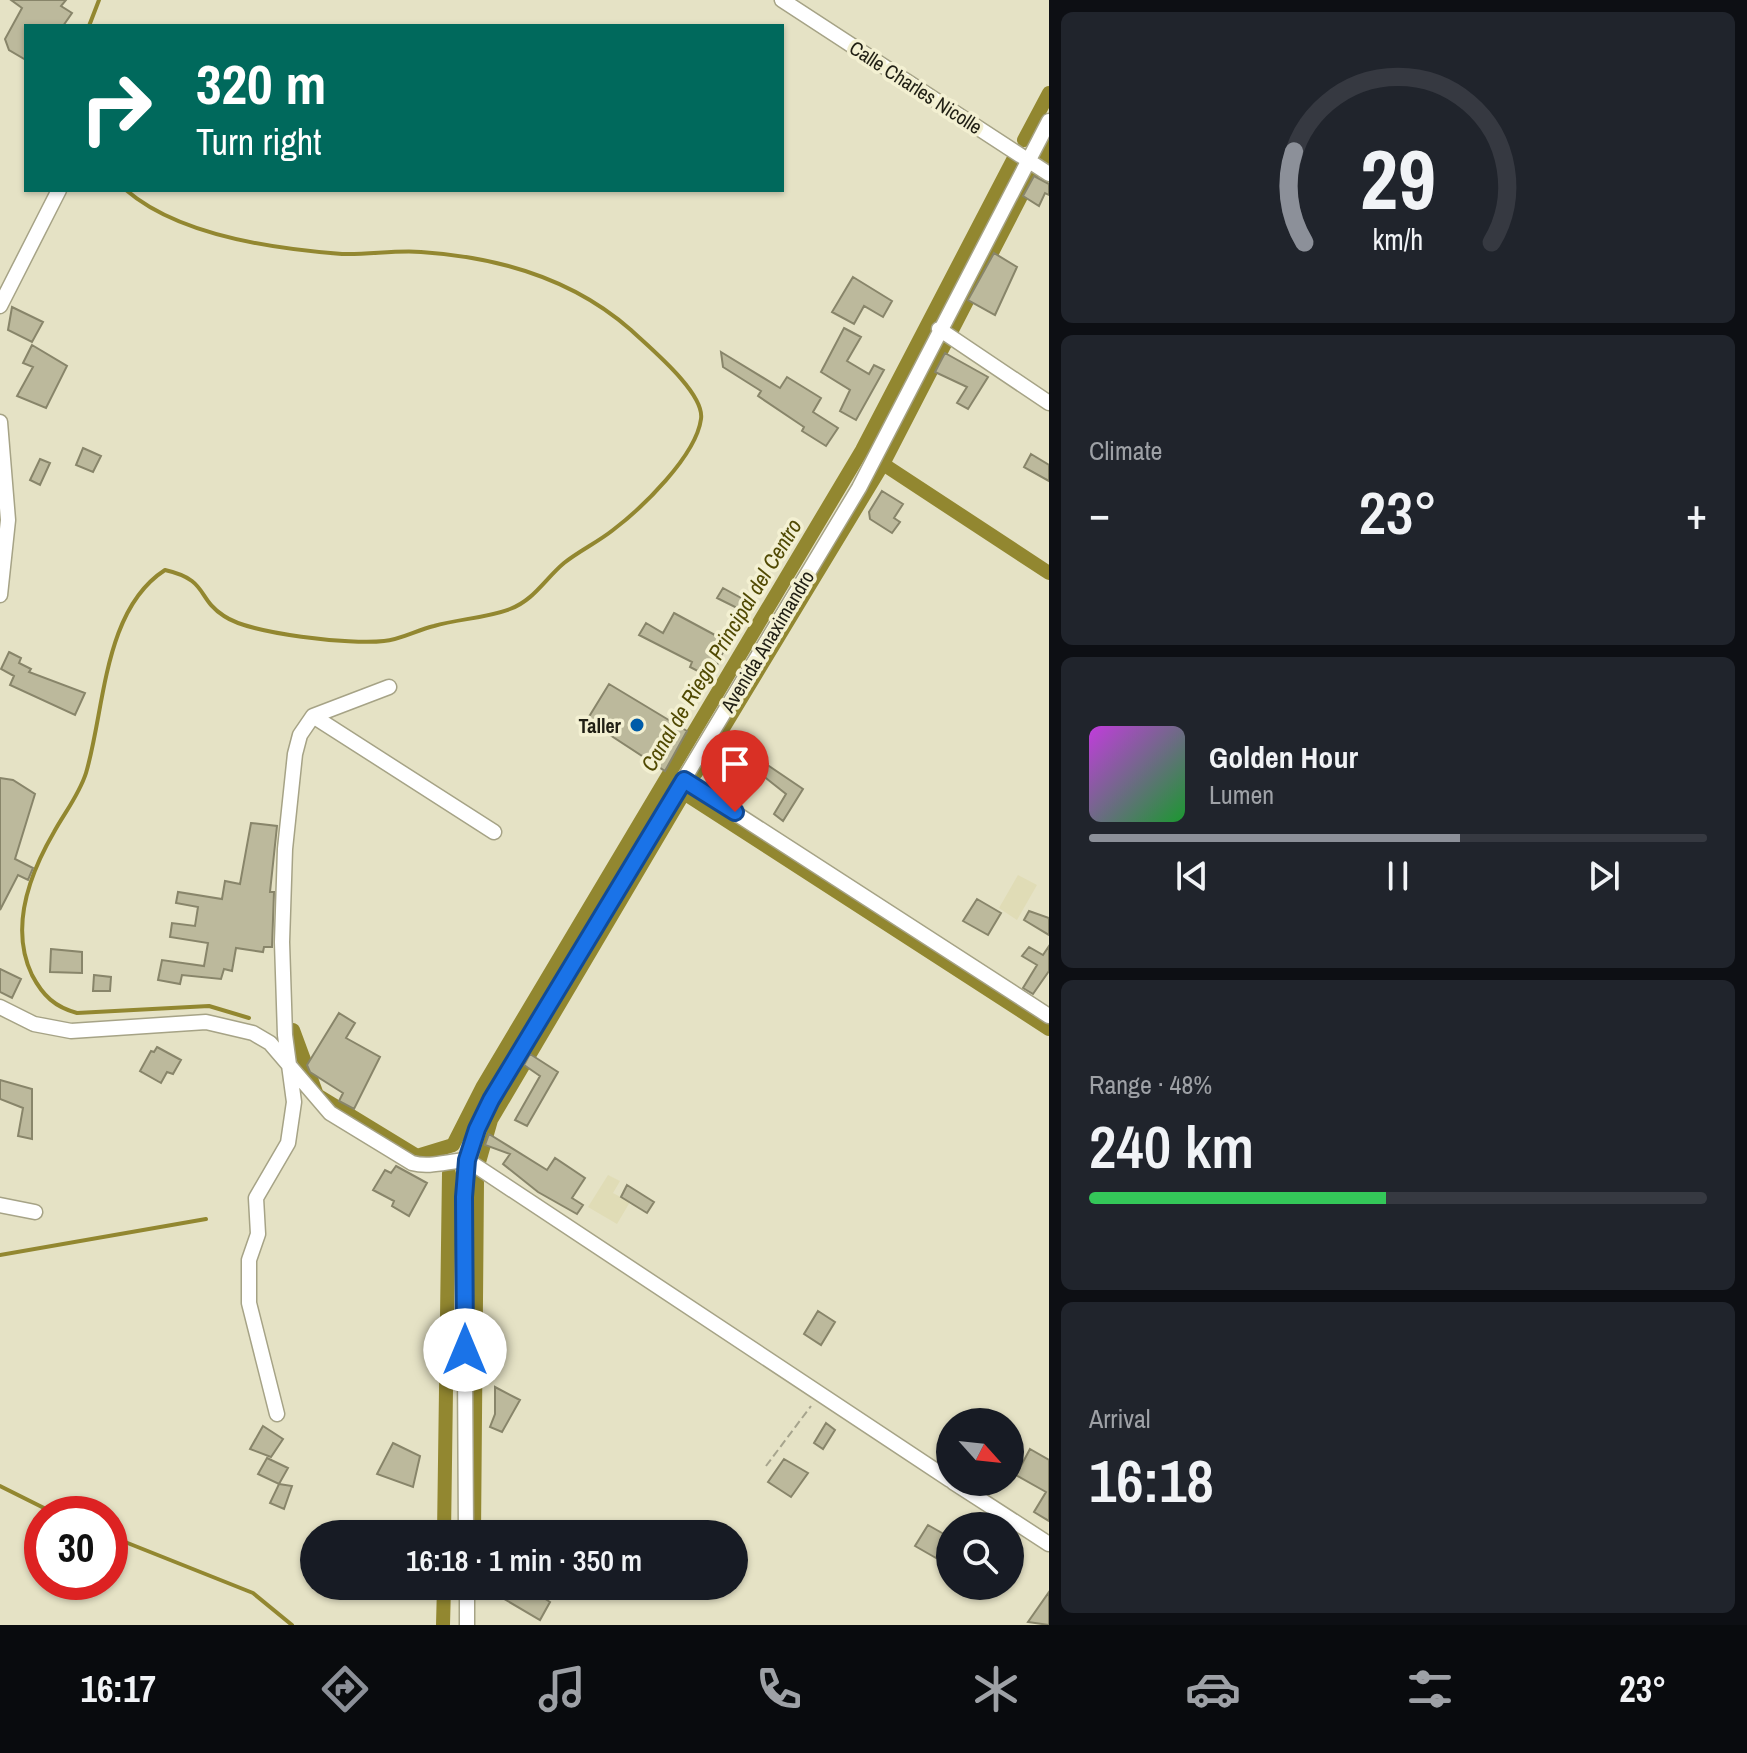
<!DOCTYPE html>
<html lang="en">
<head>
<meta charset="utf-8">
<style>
  body { margin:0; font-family:"Archivo Narrow",sans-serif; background:#20242c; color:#f1f3f6; height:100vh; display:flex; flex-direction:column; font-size:30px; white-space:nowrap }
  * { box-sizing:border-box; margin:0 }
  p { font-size:26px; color:#9ea1a6 }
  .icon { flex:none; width:44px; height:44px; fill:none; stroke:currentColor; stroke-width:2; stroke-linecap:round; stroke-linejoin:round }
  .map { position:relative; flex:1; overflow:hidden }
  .panel { display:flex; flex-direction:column; gap:12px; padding:12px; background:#0d0f14; width:698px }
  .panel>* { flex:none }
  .banner { position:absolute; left:24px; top:24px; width:760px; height:168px; border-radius:0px; box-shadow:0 2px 6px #0004; background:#00695c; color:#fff; overflow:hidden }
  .needle { width:52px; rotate:117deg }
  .controls { position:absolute; left:936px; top:1408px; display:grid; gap:16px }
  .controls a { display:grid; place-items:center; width:88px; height:88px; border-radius:50%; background:#171b24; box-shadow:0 2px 6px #0004; font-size:40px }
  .speed { position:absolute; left:24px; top:1496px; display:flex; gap:16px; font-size:40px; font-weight:700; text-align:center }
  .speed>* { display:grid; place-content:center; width:104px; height:104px; border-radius:50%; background:#171b24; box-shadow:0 2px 6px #0004; line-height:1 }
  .speed .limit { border:12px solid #d22; background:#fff; color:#111 }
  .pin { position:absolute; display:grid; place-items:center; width:68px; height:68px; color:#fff; margin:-82px -34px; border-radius:50% 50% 50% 0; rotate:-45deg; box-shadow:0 0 8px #0007 }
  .pin .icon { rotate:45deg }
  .me { position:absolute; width:88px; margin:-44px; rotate:0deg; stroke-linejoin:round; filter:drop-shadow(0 0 6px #0008) }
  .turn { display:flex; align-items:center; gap:28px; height:168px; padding:0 40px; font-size:36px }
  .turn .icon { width:104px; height:104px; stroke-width:2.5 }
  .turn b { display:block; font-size:56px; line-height:68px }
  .big { font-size:60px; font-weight:600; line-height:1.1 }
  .panel .card { flex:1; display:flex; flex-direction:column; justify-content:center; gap:12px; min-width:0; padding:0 28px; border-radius:12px; background:#20242c }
  .panel .dial { align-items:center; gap:0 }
  .dial svg { height:208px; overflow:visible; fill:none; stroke:#363941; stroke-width:7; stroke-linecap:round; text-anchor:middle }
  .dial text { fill:#f1f3f6; stroke:none }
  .song { display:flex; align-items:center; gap:24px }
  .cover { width:96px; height:96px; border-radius:12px; background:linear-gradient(135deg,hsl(290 70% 55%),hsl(130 70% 35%)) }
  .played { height:8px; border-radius:4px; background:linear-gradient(90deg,#8c9099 60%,#363941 60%) }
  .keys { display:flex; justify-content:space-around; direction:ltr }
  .heat { display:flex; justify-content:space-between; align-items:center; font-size:44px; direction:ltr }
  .charge { height:12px; border-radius:6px; background:linear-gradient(90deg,#34c759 48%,#363941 0) }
  .trip { position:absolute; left:300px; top:1520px; width:448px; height:80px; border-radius:40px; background:#171b24; box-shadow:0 2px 6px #0004; font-weight:600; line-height:80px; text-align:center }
  .dock { display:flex; height:128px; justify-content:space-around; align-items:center; background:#090b0e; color:#9ea1a6 }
  .dock .icon { width:56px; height:56px }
  .dock .current { color:#8c9099 }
  .dock b { font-size:36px; color:#f1f3f6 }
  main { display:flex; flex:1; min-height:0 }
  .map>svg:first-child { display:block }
</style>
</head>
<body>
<main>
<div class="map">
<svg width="1049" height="1625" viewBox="0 0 1049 1625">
  <rect width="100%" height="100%" fill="#e5e2c5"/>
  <path fill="#e0dcb6" d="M1018,875L1037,885L1017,920L999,908Z
    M608,1175L620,1181L613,1193L630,1202L617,1224L588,1207Z"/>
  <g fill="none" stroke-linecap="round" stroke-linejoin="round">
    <path stroke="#928730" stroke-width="4" d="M89,26L99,0
      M126,190C179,236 274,249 342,254C368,255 395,250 421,252C498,257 572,278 631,330C650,348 705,393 701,419C696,456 642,508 613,530C598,542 579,551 564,563C545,579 534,600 510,609C486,618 458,619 434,626C417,630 400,640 384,641C351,645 250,634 224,616C196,598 209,580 165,570C103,610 105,709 86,773C79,795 65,812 54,832C29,875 10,929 32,975C43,996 55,1007 77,1013L209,1006L249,1018
      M0,1255L206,1219
      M0,1486L56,1514
      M110,1536L253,1593L292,1625"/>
    <path stroke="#928730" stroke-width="14" d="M1024,140L1049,93
      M1049,142L1043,155L1049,159
      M883,464L1049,573
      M696,773L883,464L1032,175
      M293,1030L317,1095L417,1156L453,1145L483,1086L862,450L1013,160
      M479,1162L491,1120L684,793L1049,1029
      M444,1534L449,1173
      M474,1534L477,1182
      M443,1625L444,1586"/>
  </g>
  <path fill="#bcb99c" stroke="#88856a" stroke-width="2" d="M11,0H66L61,6L72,13L63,26H26V60L9,50L5,39L22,8Z
    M1034,176L1049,184V195L1045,193L1039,206L1023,196Z
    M994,253L1017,267L995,315L968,300Z
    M853,277L892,301L883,317L864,306L854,324L832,312Z
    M12,307L43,322L32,342L8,330Z
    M844,328L861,337L847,361L869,374L874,365L884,370L856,420L840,411L850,390L821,372Z
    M32,345L67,366L46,408L17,396L33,367L23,363Z
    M721,352L780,388L787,377L821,398L813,412L838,428L826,446L802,431L804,427L758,396L761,391L723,367Z
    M945,353L988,377L968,409L957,403L967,387L935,372Z
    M83,448L101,456L93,472L76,465Z
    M1031,454L1049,465V481L1024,467Z
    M40,459L50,463L40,485L30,480Z
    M882,491L903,504L894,518L900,522L892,533L870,519L869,512Z
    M723,588L750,603L745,612L717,598Z
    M674,613L728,642L711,678L690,667L692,662L639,635L646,623L663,633Z
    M9,652L21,658L19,663L31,669L29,672L85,693L75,715L10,685L14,676L1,669Z
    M609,684L687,731L665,771L587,720Z
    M763,762L803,789L783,821L774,814L786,794L757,771Z
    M0,778L13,780L35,794L15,859L33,868L28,880L18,875L0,910Z
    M251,823L277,826L270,892H274L272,947H264L263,952L236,948L232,971L224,969L221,979L182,975L180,984L158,980L162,960L204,966L208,943L170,937L172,923L195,926L198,907L176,903L178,892L222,899L225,881L240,884Z
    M977,899L1001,913L988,935L963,921Z
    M1029,911L1049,918V935L1024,920Z
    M1049,946V971L1033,994L1023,988L1037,965L1022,956L1029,947L1043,955Z
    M51,949L82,952V973L50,972Z
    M0,969L21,979L12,998L0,992Z
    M94,975L111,977L110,991H93Z
    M339,1013L355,1023L346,1038L380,1057L354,1109L339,1101L343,1093L310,1072L307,1065Z
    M157,1047L181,1060L173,1074L167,1072L161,1083L140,1071L151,1051L154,1052Z
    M530,1054L558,1072L527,1126L515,1120L540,1076L524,1065Z
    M0,1080L32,1089V1139L18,1136L23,1108L0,1099Z
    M489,1134L547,1170L555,1158L585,1178L572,1198L583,1205L577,1214L538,1192L503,1164L510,1154L485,1145Z
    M396,1166L427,1183L409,1216L392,1206L394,1201L373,1190L385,1170L391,1173Z
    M627,1185L654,1202L647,1213L621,1197Z
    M818,1311L835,1322L821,1345L804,1334Z
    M495,1387L520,1400L502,1432L490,1427L495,1414Z
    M826,1423L835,1430L823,1449L814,1443Z
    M263,1426L283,1439L271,1457L250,1449Z
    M393,1443L420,1456L413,1487L377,1474Z
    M1030,1449L1049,1460V1521L1034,1512L1046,1492L1016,1475Z
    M267,1458L288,1468L279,1484L258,1474Z
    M784,1459L808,1473L791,1497L768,1482Z
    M279,1484L292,1486L284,1509L270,1503Z
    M928,1525L949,1537L936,1558L915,1546Z
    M482,1586H525L550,1602L540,1620Z
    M1049,1592V1625L1028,1622Z"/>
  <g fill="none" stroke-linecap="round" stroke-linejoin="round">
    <g stroke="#a6a386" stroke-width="17">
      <path id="minor" d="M782,0L1049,174
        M0,306L59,190
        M939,329L1049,403
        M0,422L8,520L0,595
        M313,716L494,832
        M684,780L1049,1016
        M0,1007L34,1024L71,1031L206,1022L253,1033L270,1043L330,1113L412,1163C430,1168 448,1161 467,1160L950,1480
        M0,1205L35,1212
        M277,1414L249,1303V1260L258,1234L256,1198L288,1143L294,1102L285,1035L282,942L285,849L295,754L300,735L313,716L389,687
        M953,1482L1049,1544
        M466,1534L464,1197C467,1161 475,1133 491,1100L859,488L1049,121
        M467,1586V1625"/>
    </g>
    <path stroke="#a6a48d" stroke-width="2" stroke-dasharray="8 4" stroke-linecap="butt" d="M766,1466L811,1406"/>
    <use href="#minor" stroke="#fff" stroke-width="14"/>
  </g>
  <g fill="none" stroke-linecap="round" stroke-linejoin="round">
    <g stroke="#114b97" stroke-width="20">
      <path id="route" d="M465,1350L464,1197L467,1160L477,1129L491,1100L684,780L735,812"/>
    </g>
    <use href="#route" stroke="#1a73e8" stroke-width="14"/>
  </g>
  <circle fill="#005ca9" stroke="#f3f0d2" stroke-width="3" cx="637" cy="725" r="8"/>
  <g text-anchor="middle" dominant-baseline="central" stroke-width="7" stroke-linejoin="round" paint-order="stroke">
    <g font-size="20" fill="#201f14" stroke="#f3f0d2">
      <text transform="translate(916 87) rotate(33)">Calle Charles Nicolle</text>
      <text transform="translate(767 641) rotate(-59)">Avenida Anaximandro</text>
    </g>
    <g font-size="20" font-weight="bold" fill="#201f14" stroke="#f3f0d2" text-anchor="end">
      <text x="621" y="725">Taller</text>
    </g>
    <g font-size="22" font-style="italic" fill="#504902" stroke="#f3f0d2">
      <text transform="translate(721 645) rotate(-59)">Canal de Riego Principal del Centro</text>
    </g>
  </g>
</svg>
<div class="controls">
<a><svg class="needle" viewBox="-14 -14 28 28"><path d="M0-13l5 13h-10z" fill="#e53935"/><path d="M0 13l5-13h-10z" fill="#9ea1a6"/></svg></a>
<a><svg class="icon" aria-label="search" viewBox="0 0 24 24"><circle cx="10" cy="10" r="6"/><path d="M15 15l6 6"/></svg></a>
</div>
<div class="speed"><div class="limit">30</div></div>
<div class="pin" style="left:735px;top:812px;background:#d93025"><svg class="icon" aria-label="arrive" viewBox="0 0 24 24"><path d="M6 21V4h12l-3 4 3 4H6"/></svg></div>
<svg class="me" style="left:465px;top:1350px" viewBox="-20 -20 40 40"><circle r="19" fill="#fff"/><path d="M0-13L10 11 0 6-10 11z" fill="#1a73e8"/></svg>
<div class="trip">16:18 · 1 min · 350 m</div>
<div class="banner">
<div class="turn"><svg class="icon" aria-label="right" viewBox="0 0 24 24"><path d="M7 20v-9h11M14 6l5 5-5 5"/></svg><div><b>320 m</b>Turn right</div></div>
</div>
</div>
<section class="panel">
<div class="card dial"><svg viewBox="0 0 100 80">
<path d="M14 69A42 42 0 1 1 86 69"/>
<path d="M14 69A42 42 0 0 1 10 34" stroke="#8c9099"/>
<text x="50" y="56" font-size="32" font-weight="700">29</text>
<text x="50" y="72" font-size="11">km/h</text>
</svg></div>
<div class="card"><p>Climate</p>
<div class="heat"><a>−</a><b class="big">23°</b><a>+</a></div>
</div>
<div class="card">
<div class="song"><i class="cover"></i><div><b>Golden Hour</b><p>Lumen</p></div></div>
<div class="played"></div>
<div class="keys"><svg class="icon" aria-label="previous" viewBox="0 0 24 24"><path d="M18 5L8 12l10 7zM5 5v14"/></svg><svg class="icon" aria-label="pause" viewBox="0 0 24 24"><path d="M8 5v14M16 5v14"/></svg><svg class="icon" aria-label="next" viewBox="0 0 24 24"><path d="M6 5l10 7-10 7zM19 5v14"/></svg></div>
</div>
<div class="card"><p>Range · 48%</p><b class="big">240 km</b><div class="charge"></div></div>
<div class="card"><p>Arrival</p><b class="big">16:18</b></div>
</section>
</main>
<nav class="dock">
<b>16:17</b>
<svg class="icon current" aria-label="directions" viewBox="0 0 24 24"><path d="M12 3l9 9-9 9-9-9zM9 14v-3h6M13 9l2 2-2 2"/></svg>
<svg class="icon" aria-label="music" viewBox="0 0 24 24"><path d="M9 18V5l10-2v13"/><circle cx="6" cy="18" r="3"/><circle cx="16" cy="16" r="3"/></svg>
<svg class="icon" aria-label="phone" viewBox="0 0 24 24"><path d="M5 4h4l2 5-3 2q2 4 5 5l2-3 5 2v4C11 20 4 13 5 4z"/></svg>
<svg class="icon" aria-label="climate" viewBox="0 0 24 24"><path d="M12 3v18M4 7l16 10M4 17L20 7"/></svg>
<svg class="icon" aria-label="car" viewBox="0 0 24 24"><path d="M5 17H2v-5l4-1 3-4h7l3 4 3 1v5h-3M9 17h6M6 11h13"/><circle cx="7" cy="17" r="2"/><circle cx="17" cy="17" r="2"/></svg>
<svg class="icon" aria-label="filters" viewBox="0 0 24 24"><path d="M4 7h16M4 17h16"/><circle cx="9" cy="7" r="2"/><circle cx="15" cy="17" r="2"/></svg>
<b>23°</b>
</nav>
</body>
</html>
